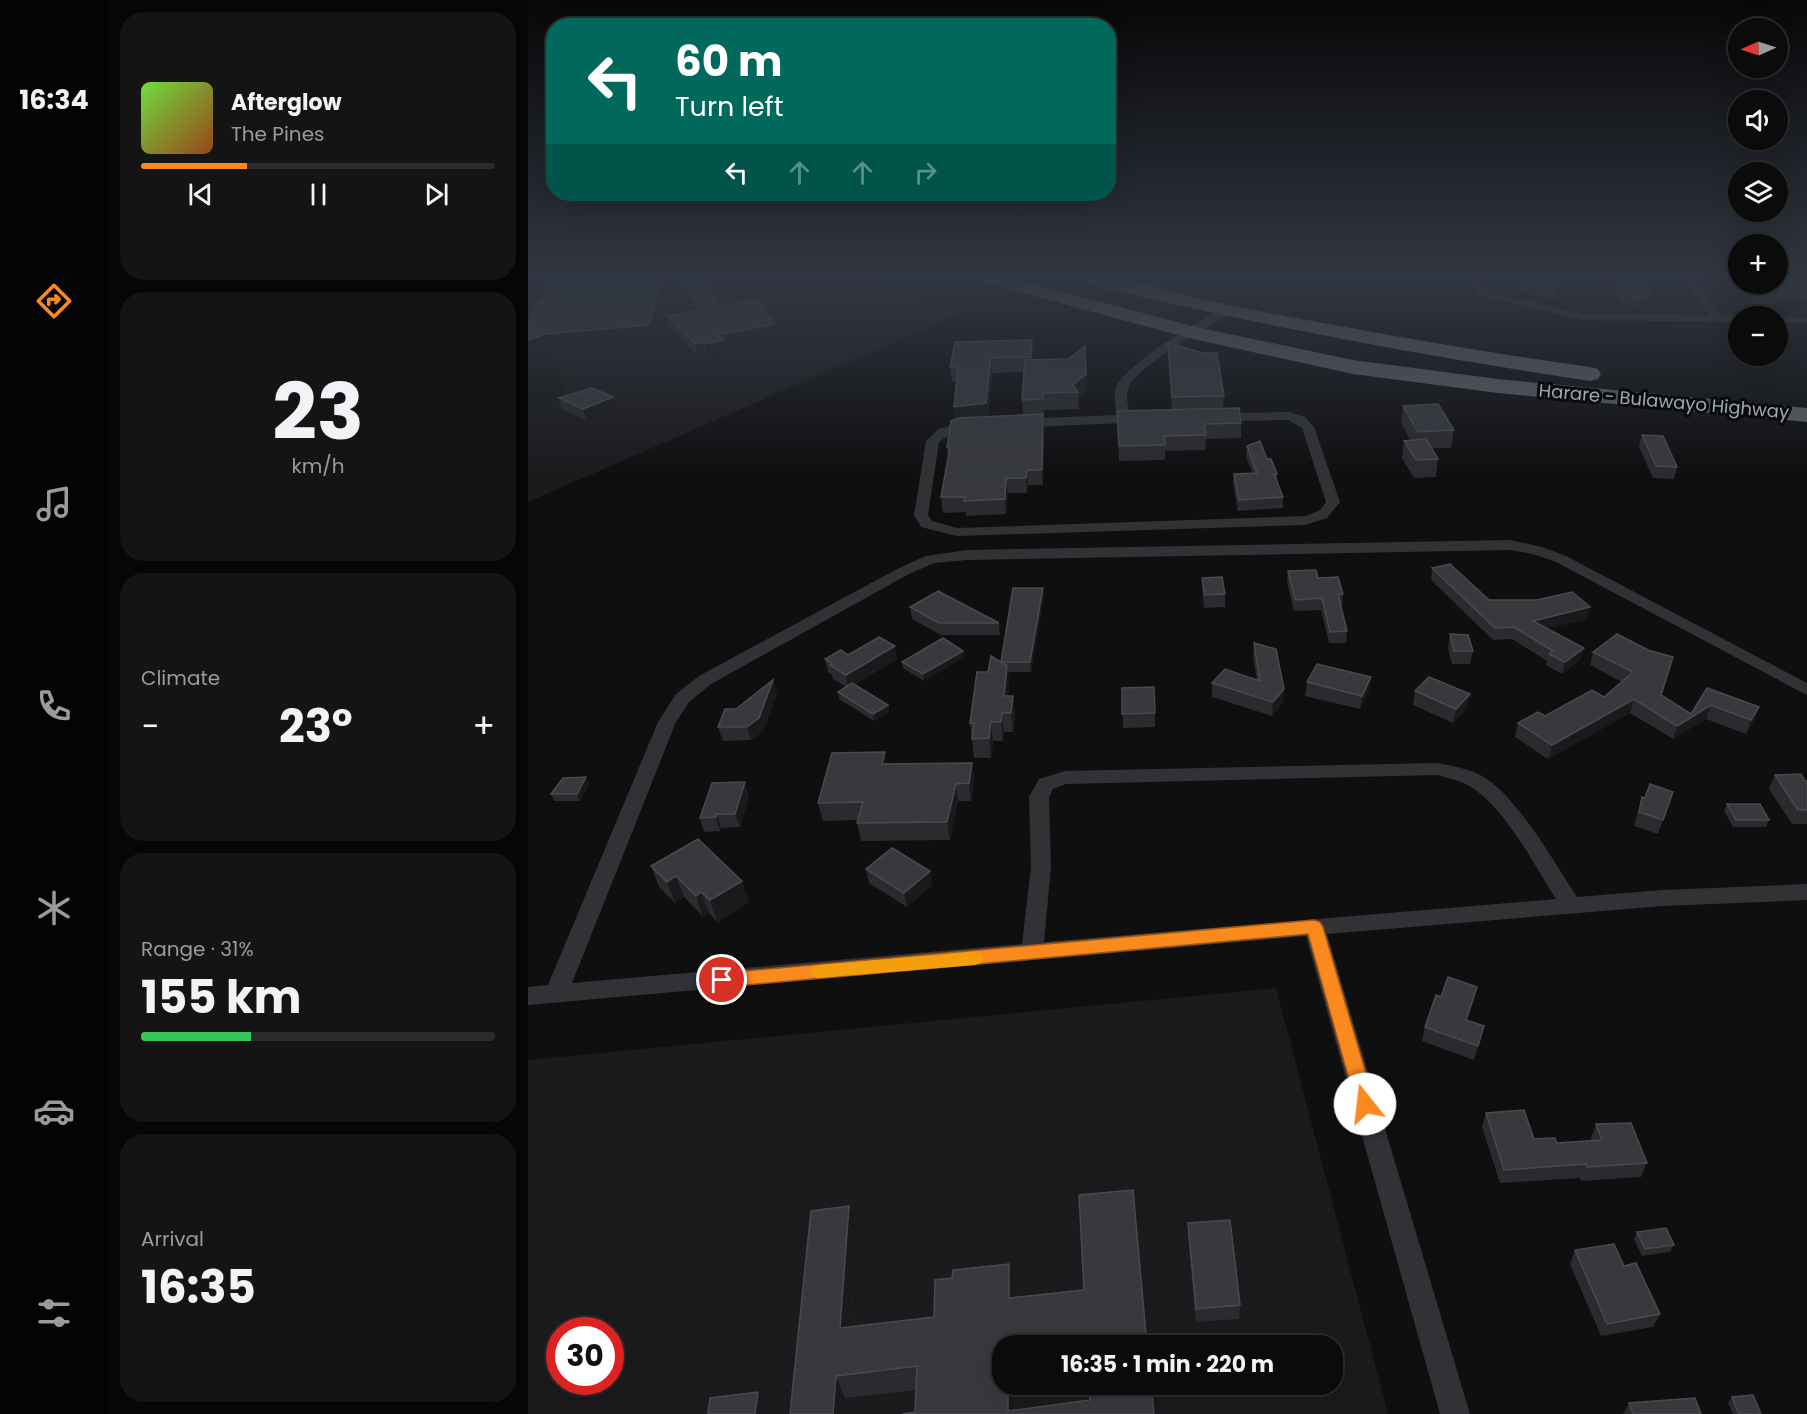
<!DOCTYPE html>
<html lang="en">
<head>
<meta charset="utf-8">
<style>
  body { margin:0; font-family:Poppins,sans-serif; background:#141415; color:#f1f3f6; height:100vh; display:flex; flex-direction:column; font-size:22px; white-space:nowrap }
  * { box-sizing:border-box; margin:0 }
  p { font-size:20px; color:#9a9b9d }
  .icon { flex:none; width:33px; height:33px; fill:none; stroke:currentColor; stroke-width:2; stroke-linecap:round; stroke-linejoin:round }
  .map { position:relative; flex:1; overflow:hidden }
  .sheet { display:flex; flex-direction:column; gap:12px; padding:12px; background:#060607; width:420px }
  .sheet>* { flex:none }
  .banner { position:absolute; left:18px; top:18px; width:570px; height:183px; border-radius:24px; box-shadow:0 6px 24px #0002,0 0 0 2px #2b2b2d; background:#00695c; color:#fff; overflow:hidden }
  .needle { width:39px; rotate:267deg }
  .controls { position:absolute; left:1200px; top:18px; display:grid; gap:12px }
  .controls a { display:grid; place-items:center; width:60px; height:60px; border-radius:50%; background:#0b0b0c; box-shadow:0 6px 24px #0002,0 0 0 2px #2b2b2d; font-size:30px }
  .speed { position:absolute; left:18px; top:1317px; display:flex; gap:12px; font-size:30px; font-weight:700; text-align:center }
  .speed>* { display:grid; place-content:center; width:78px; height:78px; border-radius:50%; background:#0b0b0c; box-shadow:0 6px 24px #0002,0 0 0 2px #2b2b2d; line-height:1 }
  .speed .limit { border:9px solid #d22; background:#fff; color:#111 }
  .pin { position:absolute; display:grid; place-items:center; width:51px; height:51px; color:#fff; margin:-26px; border:3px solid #fff; border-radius:50%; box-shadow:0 2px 6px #0007 }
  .me { position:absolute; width:66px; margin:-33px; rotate:344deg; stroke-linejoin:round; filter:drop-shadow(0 0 4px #0008) }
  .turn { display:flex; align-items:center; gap:21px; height:126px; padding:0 30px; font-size:27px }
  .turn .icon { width:78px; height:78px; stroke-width:2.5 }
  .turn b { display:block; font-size:42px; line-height:51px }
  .lanes { display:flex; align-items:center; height:57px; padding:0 30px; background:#0003; justify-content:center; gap:30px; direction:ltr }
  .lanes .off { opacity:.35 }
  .big { font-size:45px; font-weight:700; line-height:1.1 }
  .sheet .card { flex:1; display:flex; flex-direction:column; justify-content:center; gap:9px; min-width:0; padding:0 21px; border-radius:24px; background:#141415 }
  .sheet .dial { align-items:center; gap:0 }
  .dial b { font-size:78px; line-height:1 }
  .song { display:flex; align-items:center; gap:18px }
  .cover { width:72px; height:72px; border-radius:9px; background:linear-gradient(135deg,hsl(100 70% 55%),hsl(20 70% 35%)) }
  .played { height:6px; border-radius:3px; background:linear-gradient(90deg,#fa891e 30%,#2b2b2d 30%) }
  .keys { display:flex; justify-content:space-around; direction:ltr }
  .heat { display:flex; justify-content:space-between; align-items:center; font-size:33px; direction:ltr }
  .charge { height:9px; border-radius:4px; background:linear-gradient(90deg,#34c759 31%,#2b2b2d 0) }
  .trip { position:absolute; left:464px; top:1335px; width:351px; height:60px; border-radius:24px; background:#0b0b0c; box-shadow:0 6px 24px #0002,0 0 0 2px #2b2b2d; font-weight:700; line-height:60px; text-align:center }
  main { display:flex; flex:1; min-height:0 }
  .tab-bar { display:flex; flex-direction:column; width:108px; justify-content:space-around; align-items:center; background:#040405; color:#9a9b9d }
  .tab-bar .icon { width:42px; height:42px }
  .tab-bar .selected { color:#fa891e }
  .tab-bar b { font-size:27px; color:#f1f3f6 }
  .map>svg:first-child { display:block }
</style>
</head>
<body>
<main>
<nav class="tab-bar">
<b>16:34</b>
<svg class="icon selected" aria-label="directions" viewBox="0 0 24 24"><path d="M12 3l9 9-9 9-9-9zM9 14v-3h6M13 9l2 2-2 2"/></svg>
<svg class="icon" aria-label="music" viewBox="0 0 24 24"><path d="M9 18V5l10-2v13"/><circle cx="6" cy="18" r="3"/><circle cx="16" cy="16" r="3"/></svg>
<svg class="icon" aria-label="phone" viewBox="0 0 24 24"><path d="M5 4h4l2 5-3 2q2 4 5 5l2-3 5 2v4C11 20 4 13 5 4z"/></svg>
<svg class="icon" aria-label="climate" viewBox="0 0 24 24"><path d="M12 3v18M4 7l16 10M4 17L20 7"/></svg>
<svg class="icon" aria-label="car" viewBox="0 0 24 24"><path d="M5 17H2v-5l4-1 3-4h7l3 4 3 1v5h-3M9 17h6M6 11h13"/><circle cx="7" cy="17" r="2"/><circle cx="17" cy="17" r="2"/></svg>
<svg class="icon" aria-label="filters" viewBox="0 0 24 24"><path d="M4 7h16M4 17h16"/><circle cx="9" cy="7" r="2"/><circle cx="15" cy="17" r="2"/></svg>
</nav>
<section class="sheet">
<div class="card">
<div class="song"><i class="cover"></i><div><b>Afterglow</b><p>The Pines</p></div></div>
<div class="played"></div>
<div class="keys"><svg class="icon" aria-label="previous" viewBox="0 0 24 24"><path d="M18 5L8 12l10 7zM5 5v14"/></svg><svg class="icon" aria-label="pause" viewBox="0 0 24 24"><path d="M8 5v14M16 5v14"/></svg><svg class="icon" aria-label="next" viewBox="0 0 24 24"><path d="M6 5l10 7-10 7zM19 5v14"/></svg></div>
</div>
<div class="card dial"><b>23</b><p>km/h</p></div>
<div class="card"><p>Climate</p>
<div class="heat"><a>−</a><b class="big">23°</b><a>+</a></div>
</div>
<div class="card"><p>Range · 31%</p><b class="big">155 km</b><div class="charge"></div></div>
<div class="card"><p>Arrival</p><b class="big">16:35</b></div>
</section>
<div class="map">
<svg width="1279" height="1414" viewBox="0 0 1279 1414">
  <rect width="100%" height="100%" fill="#0f0f10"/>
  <path fill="#1b1b1d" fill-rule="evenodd" d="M0,279H326L433,313L0,502Z
    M748,988L860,1414H0V1060ZM32,1330H82V1382H32ZM474,1346H804V1384H474Z"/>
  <path fill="#151b15" d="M0,363L32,376L36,390L19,406L0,414Z"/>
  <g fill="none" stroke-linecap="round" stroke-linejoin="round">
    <path fill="#303236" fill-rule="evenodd" d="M940,279H950L958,291L1055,314L1181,315L1156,279H1166L1192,315L1213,316H1210V322L1055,320L950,295Z
      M699,308L704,311L703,313C680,327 610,365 601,387C597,396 600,407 602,415L761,412L777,417L786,427L812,502L799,518L777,525L429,536L393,527L386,515L398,441L411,429L439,421L589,415C588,407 585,396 588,387C597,366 677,314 699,308ZM760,420L774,428L798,502L792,510L778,516L429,528L404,521L400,515L411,442L421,435L432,430L596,423Z
      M1250,317H1279V323H1250Z
      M982,540L1014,547L1038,556L1279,683V695L1028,562L1005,554L982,550L439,560L406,563L379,575L183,684L161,702L148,722L44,983L494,944L503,867L501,797L511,779L537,771L909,763C924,766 940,768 954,776C991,798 1025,861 1049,897L1135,890L1279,884V900L1135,906L799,934L942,1414H912L778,936L0,1005V987L20,985L130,722L148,694L171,676L369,569L398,556L439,550ZM909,775C920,778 930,780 940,785C977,807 1005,863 1028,899L516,942L523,867L521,797L525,789L538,784Z"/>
    <path fill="#5c6167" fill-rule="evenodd" d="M457,279H486L668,327L825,360L970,379L1279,408V422L970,393L825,374L665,339L459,283Z
      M554,279C602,274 654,296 701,305C821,329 941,350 1062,367L1070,369L1073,374L1070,379L1062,381C892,355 723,324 556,283Z"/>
  </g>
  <path fill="#2b2b2f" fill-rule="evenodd" d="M148,279H171L192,306L250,337L198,347L199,353L180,358L178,355L170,357L144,329L140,316L170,311Z
    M1082,279H1115L1121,301L1109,307L1093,302Z
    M1200,279H1210V284H1250L1279,279V300H1253L1251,305L1221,304Z
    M992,281L1029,290L1027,300L990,291Z
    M504,340L505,360L559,391L550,398L551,409L516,410V416H515L516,429L515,485H500L499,493H480L478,514L438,516V512L415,513L413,497L420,458L419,447L427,420L426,407L429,381L424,382L422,367ZM496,372L494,400L495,415L460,417L464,373Z
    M640,343L696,396L695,409L713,423V438L678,439L677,450L637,451V460L591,461L589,411L644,410L640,357Z
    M85,397L88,408L58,420L34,409L31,398Z
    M875,406L926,430L923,448H904L910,459L908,477L886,478L874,458L876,441L882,440L873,423Z
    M1114,435L1149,467L1146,479L1125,478L1111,447Z
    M719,446L739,459L749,474V482L755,497V508L710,511L705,484L706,474L725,473L718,457Z
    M904,568L961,600L1059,619L1019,628L1053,659L1034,674L1018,665L1019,661L984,639L965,640L903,580Z
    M760,571L790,578L815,594L814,606H812L819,631L818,643H801L793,610L766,611L759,582Z
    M674,578L697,594V607L676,608L674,590Z
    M516,597L503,672H480L481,685L480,696H485L487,715L485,732H476L475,741H465L463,758H446L442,723L460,672L473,663Z
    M382,607L471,623L472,635H413L384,619Z
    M922,634L945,651L942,664H924L920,648Z
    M1089,634L1133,695L1163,714L1179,688L1231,707L1226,720L1218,734L1178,719L1145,739L1102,713L1020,759L987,737L990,723L1017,716L1076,697L1094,682L1062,665L1065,652Z
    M726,643L756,689L755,702L744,716L684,697V683L729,680L725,657Z
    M320,655L369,659L326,685L360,705L361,712L346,721L311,699L310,692L318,687L305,679L304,675L300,672L297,659Z
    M436,657L396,681L375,668L374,662Z
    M245,680L249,694L235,731L223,740L195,741L190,727L208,709Z
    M779,682L841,690L832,709L777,696Z
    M594,688L627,713V727L595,728Z
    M887,691L939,708L925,723L885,705Z
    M444,763L446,780L443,801H430L422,840L333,841L329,823L330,820L295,821L290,803L359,764Z
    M1247,775L1279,781V824H1264L1241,789Z
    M61,784L52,801H26L23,794Z
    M1145,792L1130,834L1106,826L1114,797L1117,798Z
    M221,796L212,827L193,828L192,831L176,832L172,818Z
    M1199,804L1241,820L1238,827H1205L1196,811Z
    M123,866L214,881L221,902L189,922L181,913L175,917L156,897L147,903L131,887Z
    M338,869L402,871L404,885L379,907L341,883Z
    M913,997L946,1001L939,1021L956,1026L946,1060L894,1041L897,1027Z
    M958,1113L1006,1139L1029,1143L1064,1141L1063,1138L1068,1124L1119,1163L1113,1177L1053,1181L1052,1178L972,1183L954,1127Z
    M660,1223L712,1305L711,1319L668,1322L660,1237Z
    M328,1230L322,1327L406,1317L485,1287V1297L619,1346H474V1384H485V1410L387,1412L388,1390L317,1398L262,1414Z
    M1109,1232L1146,1245L1142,1252L1114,1256L1106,1239Z
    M1047,1250L1096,1266L1132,1314L1125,1327L1073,1336L1042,1264Z
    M1204,1397L1233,1414H1205L1200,1403Z
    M1101,1403L1173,1414H1095Z"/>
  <path fill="#1a1a1d" d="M134,279H143L126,343L24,352L0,361V340Z
    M1123,293L1121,301L1109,307L1111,298Z
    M247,324L250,337L198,347L199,353L180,358L177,344L190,335Z
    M504,340L505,355L504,372L503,357Z
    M175,342L178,355L170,357L167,344Z
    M557,346L559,391L550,398V392L545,385Z
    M463,358L464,373L460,418L427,422L426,407Z
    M85,397L88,408L58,420L55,409Z
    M515,414L516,429L515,485L514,470Z
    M499,470L500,485L499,493L498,478Z
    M478,478L480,493L478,514L477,499Z
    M515,588L516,597L503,672L502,662Z
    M1062,607L1059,619L1002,633L1005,621Z
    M367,646L369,659L320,688L318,675Z
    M1056,648L1053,659L1034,674L1037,662Z
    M435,651L436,657L396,681L395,674Z
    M479,666L481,685L478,715L476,696Z
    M843,677L841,690L832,709L834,696Z
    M245,680L249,694L235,731L223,740L219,727Z
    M756,689L755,702L744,716L745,702Z
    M942,694L939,708L925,723L928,709Z
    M485,696L487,715L485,732L483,713Z
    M1106,699L1102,713L1020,759L1024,745Z
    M360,705L361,712L346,721L345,714Z
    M1183,705L1178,719L1145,739L1149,726Z
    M1231,707L1226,720L1218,734L1223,720Z
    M474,713L476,732L475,741L473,722Z
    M463,722L465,741L463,758L461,738Z
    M357,752L360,769L354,764Z
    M444,763L446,780L443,801L441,783Z
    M58,777L61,784L52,801L49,794Z
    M217,782L221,796L212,827L207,814Z
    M428,784L430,801L422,840L419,822Z
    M189,814L193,828L192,831L188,817Z
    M402,871L404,885L379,907L376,893Z
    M148,876L156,897L147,903L139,882Z
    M214,881L221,902L189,922L182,900Z
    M173,892L181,913L175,917L168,896Z
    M949,987L946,1001L935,1034L938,1020Z
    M321,1206L328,1230L320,1351L312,1328Z
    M481,1264L485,1287V1321L481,1298Z
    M308,1376L317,1398L316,1414H305Z
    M480,1384H485V1414L480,1411Z
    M230,1392L239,1411V1414H227Z"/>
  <path fill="#37393d" stroke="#484a4f" stroke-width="1.5" d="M24,279H134L121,325L18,334L0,340V322L9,303H13Z
    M153,279H171L192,306L229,299L247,324L190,335L196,340L177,344L175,342L167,344L140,316L175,310Z
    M996,279H1025L1029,290L992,281Z
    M1088,279H1115L1123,293L1111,298L1095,293Z
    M1250,279H1279V292L1250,291L1254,296H1223L1214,284H1250Z
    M504,340L503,357L463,358L458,403L426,407L430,367H422L427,342Z
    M640,343L675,353H689L696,396L644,397Z
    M557,346L558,374L545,385L550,392L515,393V399L494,400L497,360L540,359Z
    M64,388L85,397L55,409L31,398Z
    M910,404L926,430L890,432L875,406Z
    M711,408L713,423L676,424L678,435L636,436L637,445L591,446L589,411Z
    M515,414L514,470H499L498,478H478L477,499L436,501L437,497H413L422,447H419L423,421L431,418Z
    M1114,435L1135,436L1149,467L1128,466Z
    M898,439L910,459L888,460L876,441Z
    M732,441L739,459H743L749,474H746L755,497L711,500L706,474L729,473L719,446Z
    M922,564L961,600H1009L1044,592L1062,607L1005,621L1056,648L1037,662L1021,654L1025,651L986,627L967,628L904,568Z
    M788,570L790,578L810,577L815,594H810L819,631L802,632L794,598L767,600L760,571Z
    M694,577L697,594L677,595L674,578Z
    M485,588H515L502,662H473Z
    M410,591L471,623H411L382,607Z
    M922,634L940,635L945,651H926Z
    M1089,634L1120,650L1145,657L1133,695L1163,714L1179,688L1231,707L1223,720L1183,705L1149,726L1106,699L1024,745L990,723L1010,712L1017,716L1064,690L1076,697L1105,672L1065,652Z
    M351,637L367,646L318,675L302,665L305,664L297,659L313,650L320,655Z
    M415,638L435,651L395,674L374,662Z
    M726,643L748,649L756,689L745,702L684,683L697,669L732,681Z
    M463,656L479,666L476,696H485L483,713H474L473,722H463L461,738L444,739L446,723H442L449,672H460Z
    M789,664L843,677L834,696L779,682Z
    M901,677L942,694L928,709L887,691Z
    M245,680L231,718L219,727H190L197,709H208Z
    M324,683L360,705L345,714L310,692Z
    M626,687L627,713L594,714V688Z
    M357,752L354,764L444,763L441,783L428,784L419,822L329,823L335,802L290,803L304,753Z
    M1273,774L1277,781H1279V810H1270L1247,775Z
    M58,777L49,794H23L35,778Z
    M217,782L207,814H189L188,817L172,818L184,783Z
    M1122,784L1145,792L1135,820L1111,812L1114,797L1117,798Z
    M1199,804H1232L1241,820H1208Z
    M170,839L214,881L182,900L173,892L168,896L148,876L139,882L123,866Z
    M364,848L402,871L376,893L338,869Z
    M920,977L949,987L938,1020L956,1026L950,1046L897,1027L908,995L913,997Z
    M996,1110L1006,1139L1027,1138L1029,1143L1074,1140L1068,1124L1103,1123L1119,1163L1059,1167L1058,1164L976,1170L958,1113Z
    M605,1190L619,1346H559L558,1336L481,1344V1346H474V1384H480V1411L562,1400L561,1384H623L626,1414H374L387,1412L389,1366L308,1376L305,1414H262L283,1211L321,1206L312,1328L406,1317L407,1280L424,1278L425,1270L481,1264V1298L556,1290L551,1195Z
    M702,1220L712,1305L668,1309L660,1223Z
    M1138,1228L1146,1245L1117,1249L1109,1232Z
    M1086,1244L1096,1266L1108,1263L1132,1314L1079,1324L1047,1250Z
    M230,1392L227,1414H180L182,1398Z
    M1225,1395L1233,1414H1211L1204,1397Z
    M1167,1398L1173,1414H1105L1101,1403Z"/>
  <linearGradient id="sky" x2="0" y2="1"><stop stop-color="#080809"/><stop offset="0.58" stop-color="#313742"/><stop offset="1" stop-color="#313742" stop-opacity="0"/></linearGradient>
  <rect width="1279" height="477" fill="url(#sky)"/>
  <path fill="#fa891e" stroke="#a25914" stroke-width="1.5" d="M786,920L792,922L795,927L847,1104L844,1110L837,1112L831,1110L828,1104L780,934L194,987L188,985L186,980L188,975L194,973Z"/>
  <path fill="#f59e0b" d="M447,952L453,954L455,958L453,963L447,965L291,978L285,976L283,972L285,967L291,965Z"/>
  <g text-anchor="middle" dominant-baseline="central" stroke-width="6" stroke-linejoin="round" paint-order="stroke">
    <g font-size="18" fill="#9fa8b2" stroke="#0a0a0b">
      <text transform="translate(1136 401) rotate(5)">Harare - Bulawayo Highway</text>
    </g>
  </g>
</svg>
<div class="controls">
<a><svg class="needle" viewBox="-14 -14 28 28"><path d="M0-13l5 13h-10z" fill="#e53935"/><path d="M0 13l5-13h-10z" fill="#9a9b9d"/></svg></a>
<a><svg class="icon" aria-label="sound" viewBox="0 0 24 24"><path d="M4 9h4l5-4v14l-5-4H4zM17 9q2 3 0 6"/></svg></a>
<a><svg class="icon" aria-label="layers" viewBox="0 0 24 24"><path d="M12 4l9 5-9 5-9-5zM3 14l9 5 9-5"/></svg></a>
<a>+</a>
<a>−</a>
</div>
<div class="speed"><div class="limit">30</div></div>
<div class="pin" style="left:194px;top:980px;background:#d93025"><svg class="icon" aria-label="arrive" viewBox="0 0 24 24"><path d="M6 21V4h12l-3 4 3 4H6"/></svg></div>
<svg class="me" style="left:837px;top:1104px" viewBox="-20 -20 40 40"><circle r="19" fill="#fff"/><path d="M0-13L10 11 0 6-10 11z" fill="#fa891e"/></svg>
<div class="trip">16:35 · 1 min · 220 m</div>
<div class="banner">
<div class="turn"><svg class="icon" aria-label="left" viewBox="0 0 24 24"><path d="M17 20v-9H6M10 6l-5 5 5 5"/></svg><div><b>60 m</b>Turn left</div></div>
<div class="lanes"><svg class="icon" aria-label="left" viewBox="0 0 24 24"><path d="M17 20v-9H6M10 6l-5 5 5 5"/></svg><svg class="icon off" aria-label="ahead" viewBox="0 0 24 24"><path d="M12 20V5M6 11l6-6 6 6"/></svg><svg class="icon off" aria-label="ahead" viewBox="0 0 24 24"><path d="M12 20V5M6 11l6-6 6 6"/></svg><svg class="icon off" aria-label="right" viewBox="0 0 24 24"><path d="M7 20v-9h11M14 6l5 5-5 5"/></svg></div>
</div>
</div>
</main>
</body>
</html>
